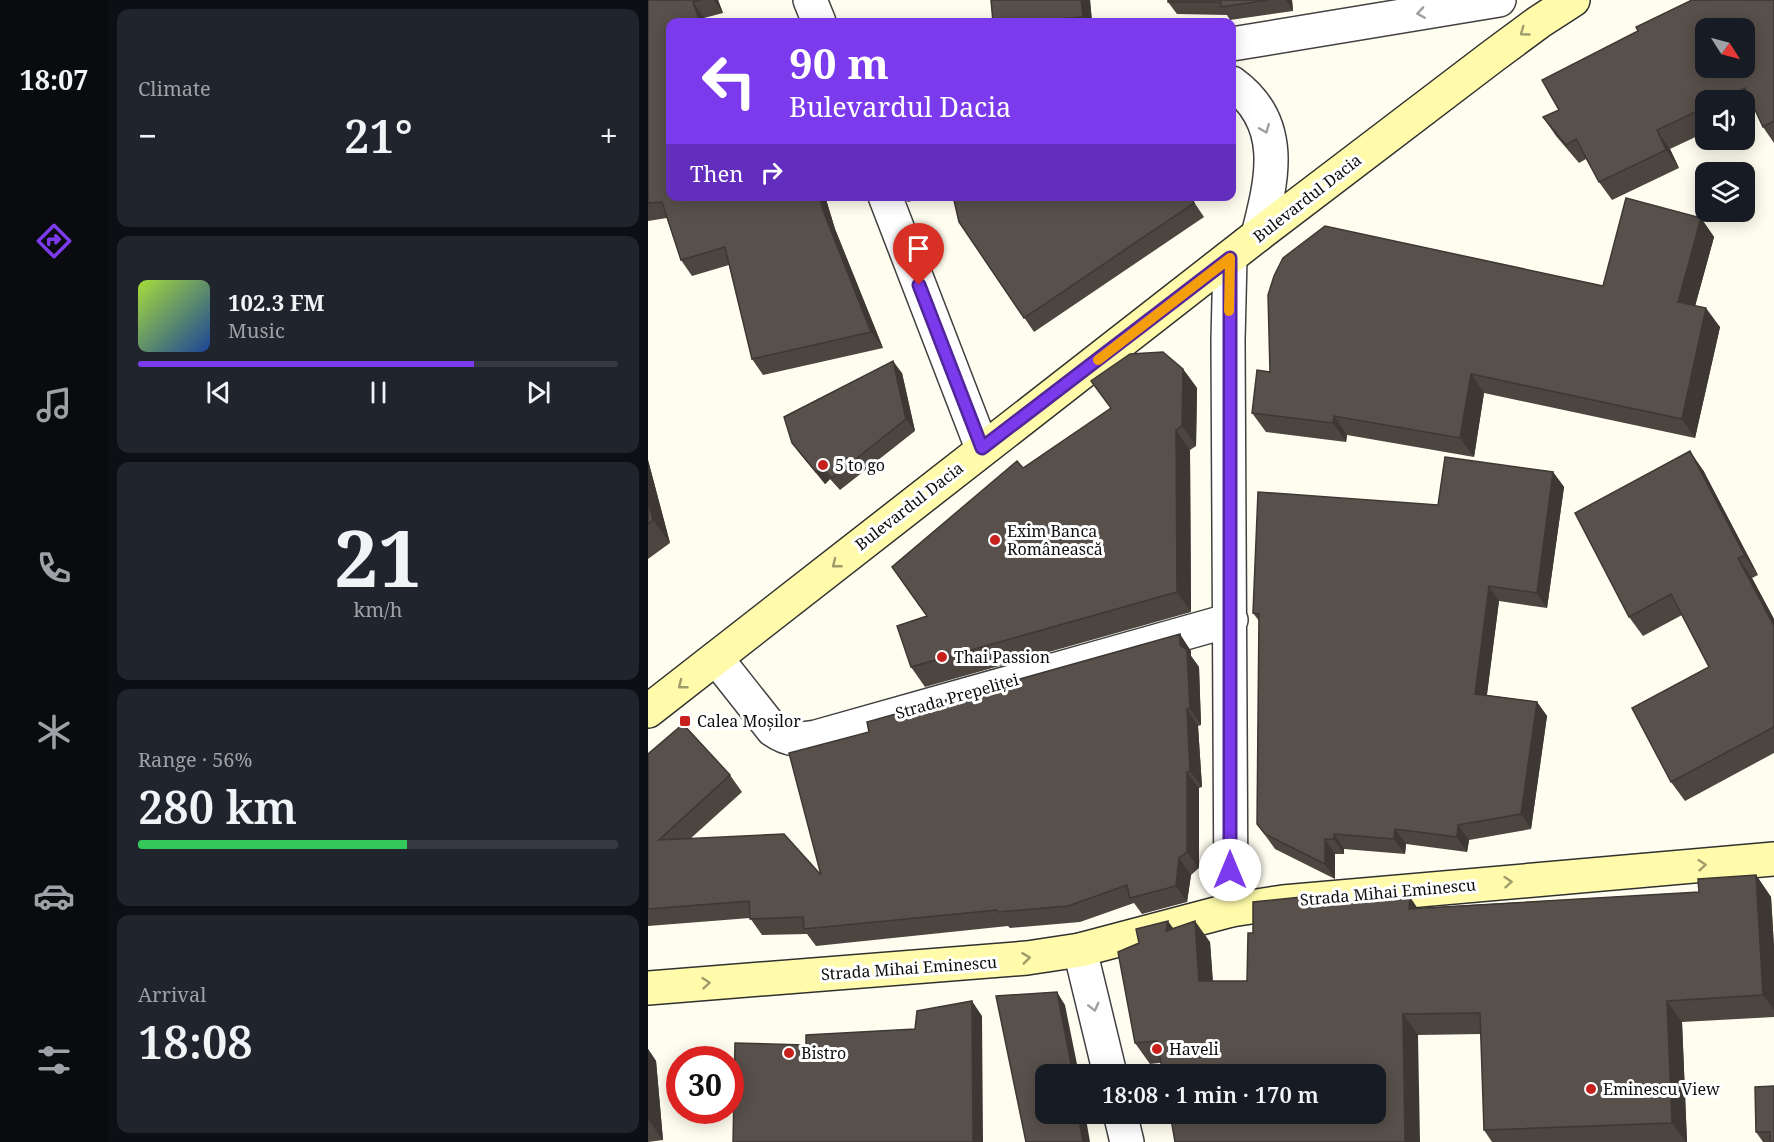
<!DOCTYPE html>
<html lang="en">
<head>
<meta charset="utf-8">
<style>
  body { margin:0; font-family:"Noto Serif",serif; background:#20242c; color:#f1f3f6; height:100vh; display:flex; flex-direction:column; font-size:22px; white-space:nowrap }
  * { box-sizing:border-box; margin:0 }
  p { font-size:20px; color:#9ea1a6 }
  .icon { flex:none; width:33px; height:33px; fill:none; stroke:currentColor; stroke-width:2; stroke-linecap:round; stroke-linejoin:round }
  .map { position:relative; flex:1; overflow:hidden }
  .sheet { display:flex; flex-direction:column; gap:9px; padding:9px; background:#0d0f14; width:540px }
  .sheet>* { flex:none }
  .guide { position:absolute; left:18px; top:18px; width:570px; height:183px; border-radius:12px; box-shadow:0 3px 15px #0003; background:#7c3aed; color:#fff; overflow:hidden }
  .needle { width:39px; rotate:126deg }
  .controls { position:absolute; left:1047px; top:18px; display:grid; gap:12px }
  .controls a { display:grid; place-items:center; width:60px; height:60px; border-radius:12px; background:#171b24; box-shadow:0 3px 15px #0003; font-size:30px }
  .speed { position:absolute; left:18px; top:1046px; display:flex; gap:12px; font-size:30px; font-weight:700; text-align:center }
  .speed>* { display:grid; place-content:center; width:78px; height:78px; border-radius:50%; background:#171b24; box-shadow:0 3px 15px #0003; line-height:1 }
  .speed .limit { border:9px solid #d22; background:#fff; color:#111 }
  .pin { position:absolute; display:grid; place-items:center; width:51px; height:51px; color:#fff; margin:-62px -26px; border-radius:50% 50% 50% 0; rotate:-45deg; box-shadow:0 0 6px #0007 }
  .pin .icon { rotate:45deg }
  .me { position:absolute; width:66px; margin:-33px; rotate:0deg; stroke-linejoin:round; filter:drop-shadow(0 0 4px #0008) }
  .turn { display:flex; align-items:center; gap:21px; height:126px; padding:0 24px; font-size:27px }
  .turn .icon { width:78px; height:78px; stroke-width:2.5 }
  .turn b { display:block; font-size:42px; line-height:51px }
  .then { display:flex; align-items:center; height:57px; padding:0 24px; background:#0003; gap:12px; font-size:22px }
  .big { font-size:45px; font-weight:600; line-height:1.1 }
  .sheet .card { flex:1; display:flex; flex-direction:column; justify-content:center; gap:9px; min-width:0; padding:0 21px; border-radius:12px; background:#20242c }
  .sheet .dial { align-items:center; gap:0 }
  .dial b { font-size:78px; line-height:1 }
  .song { display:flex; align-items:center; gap:18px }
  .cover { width:72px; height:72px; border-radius:9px; background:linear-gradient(135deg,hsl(80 70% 55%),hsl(220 70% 35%)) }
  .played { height:6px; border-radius:3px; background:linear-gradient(90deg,#7c3aed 70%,#363941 70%) }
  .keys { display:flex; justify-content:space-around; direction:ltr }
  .heat { display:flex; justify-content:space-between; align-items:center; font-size:33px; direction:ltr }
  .charge { height:9px; border-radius:4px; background:linear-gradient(90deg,#34c759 56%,#363941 0) }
  .trip { position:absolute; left:387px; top:1064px; width:351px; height:60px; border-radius:12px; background:#171b24; box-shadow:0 3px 15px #0003; font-weight:600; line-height:60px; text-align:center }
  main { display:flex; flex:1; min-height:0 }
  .dock { display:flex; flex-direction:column; width:108px; justify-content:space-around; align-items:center; background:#090b0e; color:#9ea1a6 }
  .dock .icon { width:42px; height:42px }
  .dock .active { color:#7c3aed }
  .dock b { font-size:27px; color:#f1f3f6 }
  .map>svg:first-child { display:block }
</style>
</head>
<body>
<main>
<nav class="dock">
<b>18:07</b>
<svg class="icon active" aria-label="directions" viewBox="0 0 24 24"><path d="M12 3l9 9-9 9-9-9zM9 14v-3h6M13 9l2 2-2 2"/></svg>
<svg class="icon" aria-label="music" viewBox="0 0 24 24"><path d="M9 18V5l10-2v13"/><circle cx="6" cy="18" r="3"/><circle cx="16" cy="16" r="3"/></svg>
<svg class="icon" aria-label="phone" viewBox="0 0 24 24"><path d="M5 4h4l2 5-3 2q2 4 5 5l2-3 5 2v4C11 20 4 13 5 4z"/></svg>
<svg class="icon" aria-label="climate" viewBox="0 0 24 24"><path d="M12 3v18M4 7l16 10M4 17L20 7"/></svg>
<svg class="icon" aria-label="car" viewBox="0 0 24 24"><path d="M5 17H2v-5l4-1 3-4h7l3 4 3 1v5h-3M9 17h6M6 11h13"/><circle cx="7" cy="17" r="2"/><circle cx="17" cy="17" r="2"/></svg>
<svg class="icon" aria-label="filters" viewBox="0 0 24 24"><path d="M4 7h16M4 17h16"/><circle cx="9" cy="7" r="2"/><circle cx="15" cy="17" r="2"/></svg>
</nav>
<section class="sheet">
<div class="card"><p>Climate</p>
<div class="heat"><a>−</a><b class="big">21°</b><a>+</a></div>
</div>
<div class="card">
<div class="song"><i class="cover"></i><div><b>102.3 FM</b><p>Music</p></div></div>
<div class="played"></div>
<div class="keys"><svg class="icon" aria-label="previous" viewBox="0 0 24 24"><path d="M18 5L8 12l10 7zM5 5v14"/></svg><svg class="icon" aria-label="pause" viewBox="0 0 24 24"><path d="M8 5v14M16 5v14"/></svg><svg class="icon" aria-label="next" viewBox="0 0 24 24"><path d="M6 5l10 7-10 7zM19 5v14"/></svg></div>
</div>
<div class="card dial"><b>21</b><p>km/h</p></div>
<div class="card"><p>Range · 56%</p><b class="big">280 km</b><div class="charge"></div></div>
<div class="card"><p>Arrival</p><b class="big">18:08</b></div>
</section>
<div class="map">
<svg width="1126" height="1142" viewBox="0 0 1126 1142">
  <rect width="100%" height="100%" fill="#fffdef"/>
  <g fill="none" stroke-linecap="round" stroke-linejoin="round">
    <g stroke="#414141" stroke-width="36">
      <path id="street" d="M162,0L171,22
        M584,44L851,0
        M584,83C639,123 624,180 610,235
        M237,196L334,448
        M582,258L580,340L583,910
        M68,658L125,730C141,741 149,740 168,737L583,620
        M432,950L462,1074
        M472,1113L479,1142"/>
    </g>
    <g stroke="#303030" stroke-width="36">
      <path id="secondary" d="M0,711L610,235L845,56L891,22L925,0
        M0,988L379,958L432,950L583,910L635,902L1126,859"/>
    </g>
    <use href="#street" stroke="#fff" stroke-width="33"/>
    <use href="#secondary" stroke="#fffbaa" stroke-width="33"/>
  </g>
  <path fill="#4c4540" d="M0,0H70L75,13L56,18L58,22H22V196H177L187,229L235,348L115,375L104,359L81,265L44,276L33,260L19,218L0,221Z
    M442,0L444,22H345Z
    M520,0H644L645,11L582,20L579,15L529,14L520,2Z
    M1126,0V143L1115,127L1106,108L1096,113V100H1058V132L1022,149L1031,168L964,200L951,182L938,159L931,163L908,136L895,117L911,110Z
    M255,196H280L260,202Z
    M542,196L556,217L386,332L311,222Z
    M1053,218L1066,237L1047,306L1072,327L1047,438L836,393L826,457L699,435L698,442L618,432L604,413L622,372L955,286Z
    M535,369L549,388L548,446L542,450L543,612L277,687L263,667L279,616Z
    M254,373L267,431L192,490L182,479L177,484L153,455L144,443Z
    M0,460L22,543L0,559Z
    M1055,470L1110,575L1104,578L1126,619V753L1037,801L1023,782L1061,667L1034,615L995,636L981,617Z
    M905,472L916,487L899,608L851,601L839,695L889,702L899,716L883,829L821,840L819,852L758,844L757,854L696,849V854H687V879L627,849L609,824L611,621L605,613L790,505Z
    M543,651V656L551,667L553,725L550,726L554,787L551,788V868L543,875L539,902L494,914L486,903L432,922L362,928L360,926L168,946L159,934L114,935L102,918L0,926V754L82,775L94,792L42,839L173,875Z
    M1108,875L1123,897L1126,947V1017L1034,1022L1039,1142H844L836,1130L833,1034L770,1035L502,1064L487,1043L525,928L562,942L565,981H599L605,933L678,903L770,908L1051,892Z
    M0,1049L8,1061L15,1140L0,1142Z
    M1107,1087L1126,1142H1115L1108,1132Z"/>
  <path fill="#3e3834" d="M66,0H70L75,13Z
    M433,0H442L444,22H439L435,17Z
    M638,0H644L645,11Z
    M45,2L56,18L58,22H52Z
    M1009,130L1022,149L1031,168L1018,150Z
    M171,196H177L187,229L235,348L223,332L176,213Z
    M1053,218L1066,237L1043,321L1030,302Z
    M1058,308L1072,327L1047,438L1034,419Z
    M245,361L254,373L267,431L258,419Z
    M535,369L549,388L548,446L534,426Z
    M823,374L836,393L826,457L812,438Z
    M686,416L699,435L698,442L685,423Z
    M528,430L542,450L543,612L529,592Z
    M1042,451L1055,470L1110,575L1097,556Z
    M0,460L22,543L5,520L0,500Z
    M173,467L182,479L177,484L168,472Z
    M905,472L916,487L899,608L889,593Z
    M1090,558L1104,578L1126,619V626Z
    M841,586L851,601L837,708L827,694Z
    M532,634L543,651V656L551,667L553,725L542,709L532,645Z
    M889,702L899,716L883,829L873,814Z
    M539,709L550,726L554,787L542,771Z
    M539,772L551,788V868L539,852Z
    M810,825L821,840L819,852L809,837Z
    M747,829L758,844L757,854L746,839Z
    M686,834L696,849V854L686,839Z
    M677,839L687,854V879L677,864Z
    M531,858L543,875L539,902L528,886Z
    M1108,875L1123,897L1126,947V1010L1115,995Z
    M672,895L687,916L672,904Z
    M762,897L777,919L761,909Z
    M520,921L535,942L518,931Z
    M547,921L562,942L566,1003L551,981Z
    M409,992L417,1005L431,1074H425Z
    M324,1001L334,1016L335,1142H325Z
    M1019,1001L1034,1022L1039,1142H1038L1024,1123Z
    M755,1014L770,1035L772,1142H757Z
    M0,1049L8,1061L15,1140L0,1119Z
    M430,1113H437L442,1142H435Z"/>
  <path fill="#58504a" stroke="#3e3834" stroke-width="1.5" fill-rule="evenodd" d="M0,0H53L45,2L52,22H22V196H171L176,213L223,332L104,359L77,247L33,260L14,202L0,203Z
    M343,0H433L435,17L398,20V22H345Z
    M520,0H621L573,7V2H520Z
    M1044,0H1126V121L1115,127L1097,88L1071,100H1058V107L1009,130L1018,150L951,182L928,139L918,145L895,117L911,110L894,80L990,31L988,27ZM1058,28H1096V68H1058Z
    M305,196H542L546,203L376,318L311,222Z
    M978,198L1053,218L1030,302L1058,308L1034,419L823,374L812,438L686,416L685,423L604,413L609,370L622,372L620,295L626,276L635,258L677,226L955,286Z
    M515,352L535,369L534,426L528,430L529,592L263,667L249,626L279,616L244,567L369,461L375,468L463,408L443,381L482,354Z
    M245,361L258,419L184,478L173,467L168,472L144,443L136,417Z
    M1042,451L1097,556L1090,558L1126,626V727L1023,782L984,708L1061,667L1023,594L981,617L927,513Z
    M797,457L905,472L889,593L841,586L827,694L889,702L873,814L810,825L809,837L747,829L746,839L686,834V839H677V864L617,834L609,824L611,614L605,613L610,492L790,505Z
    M0,500L5,520L0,524Z
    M532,634V645L539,650L542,709H539L542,771L539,772V852L531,858L528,886L482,898L479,885L420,906L350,912L349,910L156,929L155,917L102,919L101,901L0,909V754L35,724L82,775L11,840L136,834L173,875L141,753L221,732L219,722Z
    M1108,875L1115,995L1019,1001L1024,1123L836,1130L832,1013L755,1014L757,1142H527L522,1113H728V1074H515L509,1041L487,1043L470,952L491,943L488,929L520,921L518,931L547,921L551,981H599L600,933H605V902L672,895V904L762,897L761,909L1051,892L1050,879Z
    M409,992L425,1074H398V1113H430L435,1142H378L348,996Z
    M324,1001L325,1142H85L87,1043L158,1045V1035L267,1029L269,1011Z
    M1126,1086V1142H1122V1132H1108L1107,1087Z"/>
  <defs><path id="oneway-chevron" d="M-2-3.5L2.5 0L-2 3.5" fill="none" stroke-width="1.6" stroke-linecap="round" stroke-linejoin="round" transform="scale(1.5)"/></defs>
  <g stroke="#9f9f9f">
    <use href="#oneway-chevron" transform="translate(773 13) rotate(171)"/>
    <use href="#oneway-chevron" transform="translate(617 129) rotate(68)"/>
    <use href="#oneway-chevron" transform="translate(446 1007) rotate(76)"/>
  </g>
  <g stroke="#9f9c6c">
    <use href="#oneway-chevron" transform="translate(876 32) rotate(144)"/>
    <use href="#oneway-chevron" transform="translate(188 564) rotate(142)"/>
    <use href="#oneway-chevron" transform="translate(34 685) rotate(142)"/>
    <use href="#oneway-chevron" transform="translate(1054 865) rotate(-5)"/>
    <use href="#oneway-chevron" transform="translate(860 882) rotate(-5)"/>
    <use href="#oneway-chevron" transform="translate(378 958) rotate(-7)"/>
    <use href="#oneway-chevron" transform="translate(58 983) rotate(-5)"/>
  </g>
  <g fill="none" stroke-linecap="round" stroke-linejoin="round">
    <g stroke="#51269a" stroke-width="15">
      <path id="route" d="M271,285L334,448L582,258V870"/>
    </g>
    <use href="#route" stroke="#7c3aed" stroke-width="10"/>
    <path stroke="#f59e0b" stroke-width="10" d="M450,360L582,258L581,311"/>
  </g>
  <g fill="#c8201d" stroke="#fff" stroke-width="2">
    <circle cx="175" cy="465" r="6"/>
    <circle cx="347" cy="540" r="6"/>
    <circle cx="294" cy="657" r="6"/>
    <rect x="31" y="715" width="12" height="12" rx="3"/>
    <circle cx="509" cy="1049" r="6"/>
    <circle cx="141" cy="1053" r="6"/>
    <circle cx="943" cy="1089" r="6"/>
  </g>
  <g text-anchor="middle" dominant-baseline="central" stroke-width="6" stroke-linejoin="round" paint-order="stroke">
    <g font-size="16" fill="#0e0e0e" stroke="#fff">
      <text transform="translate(659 198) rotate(-38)">Bulevardul Dacia</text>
      <text transform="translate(261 506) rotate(-38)">Bulevardul Dacia</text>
      <text transform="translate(309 696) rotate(-16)">Strada Prepeliței</text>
      <text transform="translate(740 892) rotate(-5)">Strada Mihai Eminescu</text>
      <text transform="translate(261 968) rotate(-4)">Strada Mihai Eminescu</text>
    </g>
    <g font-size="16" fill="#0e0e0e" stroke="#fff" text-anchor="start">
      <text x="187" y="465">5 to go</text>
      <text x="359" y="531">Exim Banca<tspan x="359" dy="18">Românească</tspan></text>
      <text x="306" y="657">Thai Passion</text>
      <text x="49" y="721">Calea Moșilor</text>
      <text x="521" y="1049">Haveli</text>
      <text x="153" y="1053">Bistro</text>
      <text x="955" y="1089">Eminescu View</text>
    </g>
  </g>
</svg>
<div class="controls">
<a><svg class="needle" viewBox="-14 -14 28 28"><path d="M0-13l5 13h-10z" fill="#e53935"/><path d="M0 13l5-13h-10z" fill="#9ea1a6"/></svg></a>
<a><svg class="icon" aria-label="sound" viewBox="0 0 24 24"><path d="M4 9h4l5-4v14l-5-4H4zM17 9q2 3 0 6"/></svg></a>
<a><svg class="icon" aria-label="layers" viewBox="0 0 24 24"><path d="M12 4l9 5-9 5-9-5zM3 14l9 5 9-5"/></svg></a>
</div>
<div class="speed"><div class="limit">30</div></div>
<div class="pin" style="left:271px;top:285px;background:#d93025"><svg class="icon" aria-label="arrive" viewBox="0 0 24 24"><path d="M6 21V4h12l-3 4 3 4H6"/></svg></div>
<svg class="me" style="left:582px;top:870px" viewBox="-20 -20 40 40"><circle r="19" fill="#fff"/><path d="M0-13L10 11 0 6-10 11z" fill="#7c3aed"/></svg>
<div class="trip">18:08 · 1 min · 170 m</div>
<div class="guide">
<div class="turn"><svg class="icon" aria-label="left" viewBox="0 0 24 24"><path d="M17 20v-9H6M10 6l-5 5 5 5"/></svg><div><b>90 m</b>Bulevardul Dacia</div></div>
<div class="then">Then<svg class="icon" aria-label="right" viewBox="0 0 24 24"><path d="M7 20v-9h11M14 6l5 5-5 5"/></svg></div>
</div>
</div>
</main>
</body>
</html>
